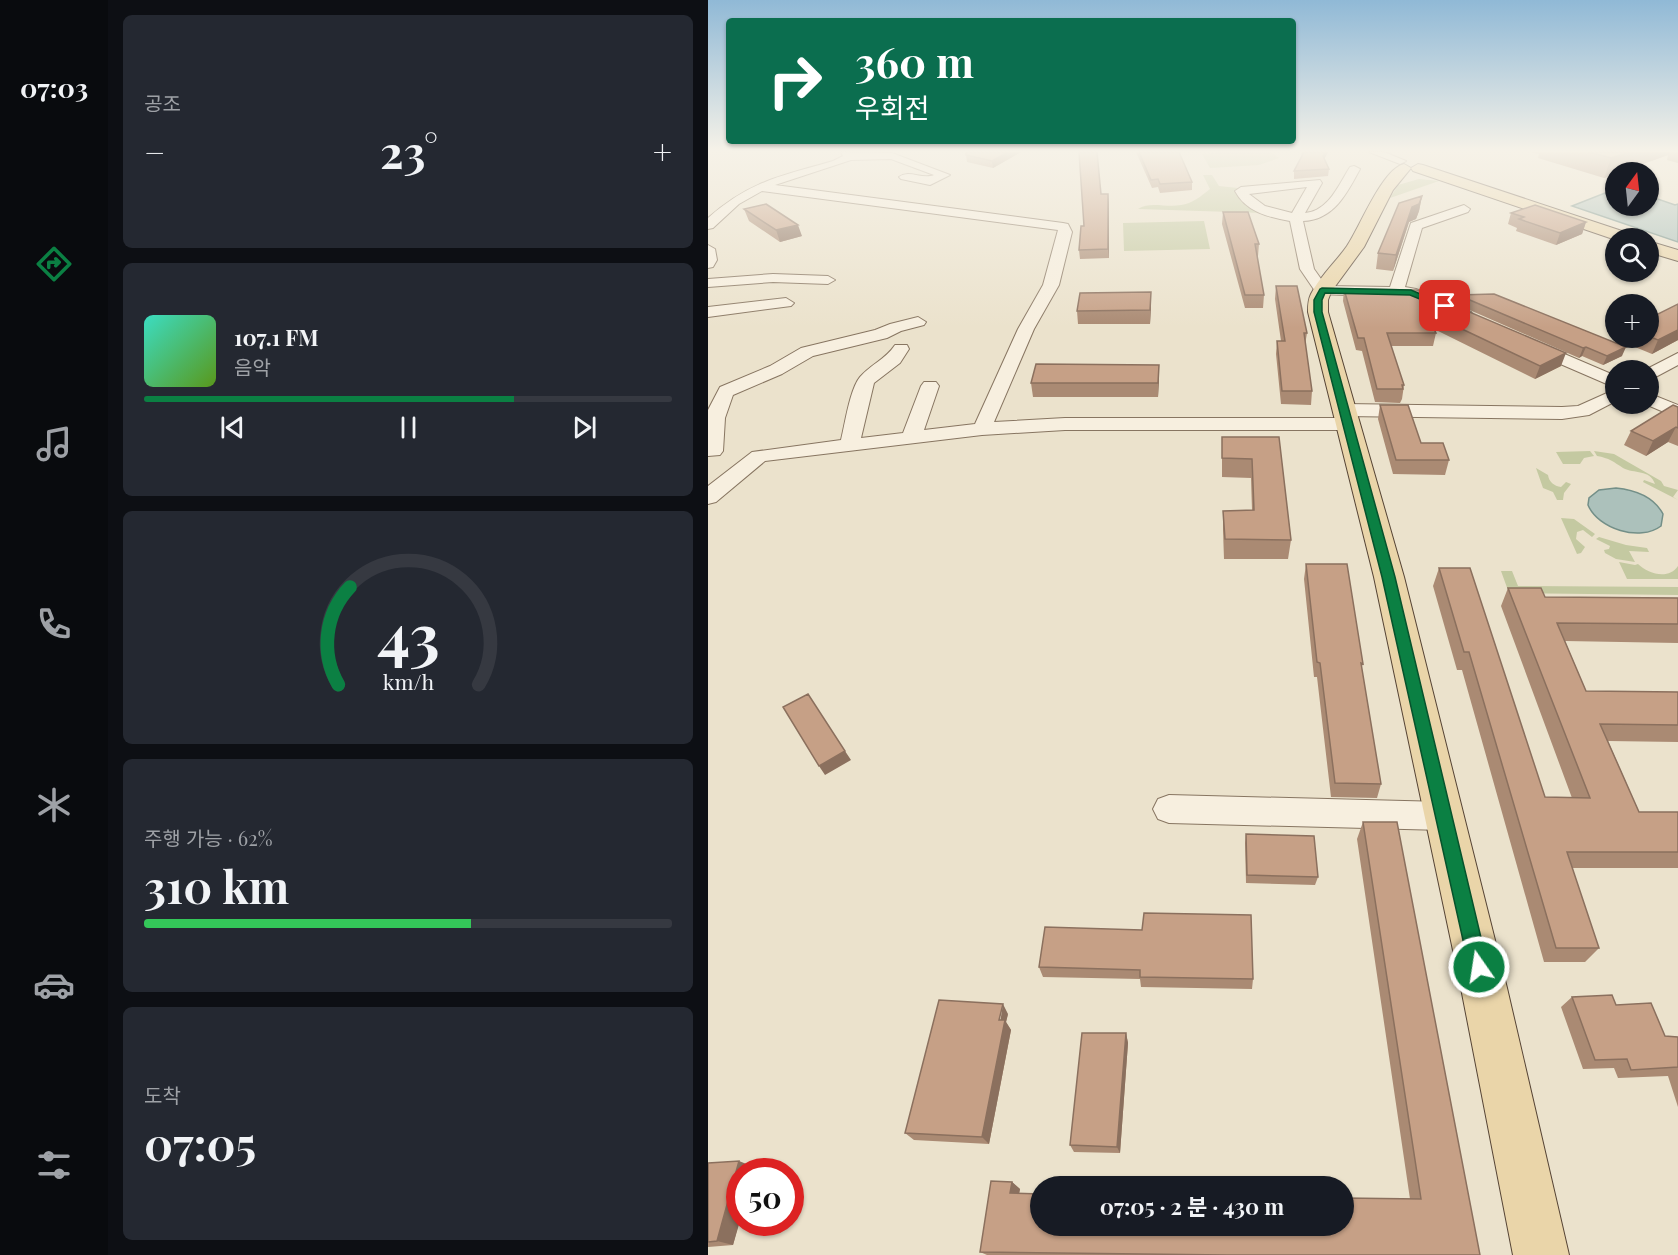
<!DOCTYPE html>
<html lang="ko">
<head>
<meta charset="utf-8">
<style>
  body { margin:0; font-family:"Playfair Display","Noto Sans KR",serif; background:#242831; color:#f1f3f6; height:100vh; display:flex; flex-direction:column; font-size:22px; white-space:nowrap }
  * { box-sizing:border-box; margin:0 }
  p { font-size:20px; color:#9ea1a6 }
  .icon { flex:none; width:33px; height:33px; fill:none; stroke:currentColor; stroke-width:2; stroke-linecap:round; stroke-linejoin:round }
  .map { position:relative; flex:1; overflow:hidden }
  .sheet { display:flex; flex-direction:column; gap:15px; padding:15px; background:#0d0f14; width:600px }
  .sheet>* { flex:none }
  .top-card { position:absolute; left:18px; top:18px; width:570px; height:126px; border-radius:6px; box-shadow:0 2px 4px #0004; background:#0b6e4f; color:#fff; overflow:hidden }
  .needle { width:39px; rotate:15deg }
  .buttons { position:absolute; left:897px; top:162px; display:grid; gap:12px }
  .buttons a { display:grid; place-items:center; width:54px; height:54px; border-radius:50%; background:#171b24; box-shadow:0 2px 4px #0004; font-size:30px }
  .speed { position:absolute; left:18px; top:1158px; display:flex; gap:12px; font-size:30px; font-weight:700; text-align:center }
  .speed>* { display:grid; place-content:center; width:78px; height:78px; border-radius:50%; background:#171b24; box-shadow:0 2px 4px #0004; line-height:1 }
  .speed .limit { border:9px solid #d22; background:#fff; color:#111 }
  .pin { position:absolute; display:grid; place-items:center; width:51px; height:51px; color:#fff; margin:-26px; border-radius:12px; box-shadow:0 3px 9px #0006 }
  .me { position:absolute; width:66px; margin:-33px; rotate:347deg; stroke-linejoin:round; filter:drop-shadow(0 0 4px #0008) }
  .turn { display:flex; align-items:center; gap:21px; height:126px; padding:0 30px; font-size:27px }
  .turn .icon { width:78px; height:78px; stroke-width:2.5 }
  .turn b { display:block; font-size:42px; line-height:51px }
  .big { font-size:45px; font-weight:700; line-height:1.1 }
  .sheet .widget { flex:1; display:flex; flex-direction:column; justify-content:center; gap:9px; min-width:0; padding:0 21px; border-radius:9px; background:#242831 }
  .sheet .dial { align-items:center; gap:0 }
  .dial svg { height:156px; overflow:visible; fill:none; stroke:#363941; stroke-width:7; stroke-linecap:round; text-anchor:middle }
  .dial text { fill:#f1f3f6; stroke:none }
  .song { display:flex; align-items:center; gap:18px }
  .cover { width:72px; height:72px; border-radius:9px; background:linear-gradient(135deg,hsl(170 70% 55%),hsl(90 70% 35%)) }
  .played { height:6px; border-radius:3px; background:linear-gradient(90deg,#0b8043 70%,#363941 70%) }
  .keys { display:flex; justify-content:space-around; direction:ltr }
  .heat { display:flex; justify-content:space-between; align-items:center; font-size:33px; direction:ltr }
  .charge { height:9px; border-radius:4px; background:linear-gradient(90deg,#34c759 62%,#363941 0) }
  .trip { position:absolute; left:322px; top:1176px; width:324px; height:60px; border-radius:30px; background:#171b24; box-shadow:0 2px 4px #0004; font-weight:700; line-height:60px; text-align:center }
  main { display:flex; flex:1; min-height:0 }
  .tabs { display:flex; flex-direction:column; width:108px; justify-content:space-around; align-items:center; background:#090b0e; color:#9ea1a6 }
  .tabs .icon { width:42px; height:42px }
  .tabs .current { color:#0b8043 }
  .tabs b { font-size:27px; color:#f1f3f6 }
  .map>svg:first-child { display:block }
</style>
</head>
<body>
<main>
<nav class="tabs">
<b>07:03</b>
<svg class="icon current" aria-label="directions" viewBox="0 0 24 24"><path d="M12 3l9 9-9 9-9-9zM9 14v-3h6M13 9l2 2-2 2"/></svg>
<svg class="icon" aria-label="music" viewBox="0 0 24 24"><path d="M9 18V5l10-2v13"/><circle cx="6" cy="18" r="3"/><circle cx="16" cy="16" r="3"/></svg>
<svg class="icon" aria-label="phone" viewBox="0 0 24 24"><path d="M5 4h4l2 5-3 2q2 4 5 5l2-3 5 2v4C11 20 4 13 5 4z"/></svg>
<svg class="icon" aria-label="climate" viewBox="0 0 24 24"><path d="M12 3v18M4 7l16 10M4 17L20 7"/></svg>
<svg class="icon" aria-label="car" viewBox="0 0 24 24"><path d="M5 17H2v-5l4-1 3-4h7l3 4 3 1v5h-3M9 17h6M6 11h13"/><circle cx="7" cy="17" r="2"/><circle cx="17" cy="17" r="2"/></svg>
<svg class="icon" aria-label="filters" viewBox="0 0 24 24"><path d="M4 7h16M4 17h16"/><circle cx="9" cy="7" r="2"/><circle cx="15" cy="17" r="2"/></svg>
</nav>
<section class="sheet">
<div class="widget"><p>공조</p>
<div class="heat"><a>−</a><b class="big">23°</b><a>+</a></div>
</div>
<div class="widget">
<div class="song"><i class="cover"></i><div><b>107.1 FM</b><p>음악</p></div></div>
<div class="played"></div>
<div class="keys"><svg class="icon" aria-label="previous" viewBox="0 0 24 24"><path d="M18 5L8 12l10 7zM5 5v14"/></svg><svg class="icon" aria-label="pause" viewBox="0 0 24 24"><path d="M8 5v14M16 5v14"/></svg><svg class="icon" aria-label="next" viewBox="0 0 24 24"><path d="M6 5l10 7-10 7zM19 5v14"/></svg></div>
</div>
<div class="widget dial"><svg viewBox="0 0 100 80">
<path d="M14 69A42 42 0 1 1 86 69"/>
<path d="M14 69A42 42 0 0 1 20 19" stroke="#0b8043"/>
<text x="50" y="56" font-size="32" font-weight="700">43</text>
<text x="50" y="72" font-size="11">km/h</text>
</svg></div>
<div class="widget"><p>주행 가능 · 62%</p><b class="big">310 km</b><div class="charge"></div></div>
<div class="widget"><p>도착</p><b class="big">07:05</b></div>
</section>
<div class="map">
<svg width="970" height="1255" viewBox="0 0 970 1255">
  <rect width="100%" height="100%" fill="#ebe2cc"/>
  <path fill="#c4c9a1" d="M516,152H563L571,158L551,165L502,168L494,154Z
    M495,175H504L511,186L530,188L528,192C533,205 542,208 555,213L430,209C442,201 459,208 473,205C484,204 493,196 502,189Z
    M711,179L731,181L682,198L690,185Z
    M496,221L502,249L416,251L415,223Z
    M882,451L886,456L876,458L872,464H855L848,452Z
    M886,451L906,454L953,481L956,486L970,490L965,497L970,500L935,482L936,480L947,484C942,469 926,474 915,468C906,462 901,458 889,456Z
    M828,468L840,475C841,482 846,486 853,487L858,482L863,484L856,493L855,500H849L845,492L835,488Z
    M853,518L866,519L887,534L884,537L875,530L869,532L868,539L877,547L873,553L869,554Z
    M891,537L918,545L939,548L941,552L921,551L927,562L908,559L897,553L896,550L901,549L902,546L888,539Z
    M911,562L927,565L930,564C940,574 961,580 970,566V579H919Z
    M793,571H804L810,586L970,587V595L801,593Z"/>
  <path fill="#acc1bb" stroke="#738f88" stroke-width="1.5" d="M907,189L908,206H940L941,196L967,205L970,204V242L864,206Z
    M908,488C927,490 946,497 955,514L953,526C932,542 890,529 880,505L881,498L891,490Z"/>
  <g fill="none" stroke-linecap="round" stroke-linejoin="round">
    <g stroke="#877561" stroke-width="2">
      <path id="minor" d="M133,152L184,153L242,175L222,185L193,179L191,177C201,169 214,180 226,175L183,159L143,160L67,185L355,223L360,224L364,232L351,285L326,329L286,422L357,418H641L648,420L651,424L648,428L641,430H357L274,435L57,461L8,502L0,504V486L44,452L133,440C137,424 142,389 152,377C163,364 177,360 187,345H199L201,349L192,363L166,383L153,438L195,433L213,386L216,382H228L231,386L216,430L267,424L310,329L335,285L350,230L54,191L31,204L5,228L0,229V218C42,181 73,176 125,161L135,156Z
        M661,152H676L698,161L692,164Z
        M646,166L652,169C639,193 626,220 595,221L606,269L618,286L682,287L703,223L756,205L762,209L760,212L714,228L697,287L708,289L763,312L765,315L763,318H751L701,297L609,294L592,269L582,221C560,217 538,212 527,191L533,187L612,180L614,183L597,213C621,211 631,184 642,167ZM599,187L584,213L557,206L541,194Z
        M0,245L7,249L9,260L5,267L0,268Z
        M65,274L120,276L127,280L120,284L65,282L0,287V279Z
        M78,298L86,303L83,306L0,317V307Z
        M210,317L218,322L216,325L193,331L179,338L105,356L74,374L25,395L17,418L15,451L12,455L0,456V410L12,387L62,366L93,348L167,330L182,324Z
        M826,341L908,376V388L820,350L818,346Z
        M970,353V365L940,381V370H937Z
        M908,389V401L881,415L854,419L637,416L630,414L628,410L630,406L637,404L854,407L870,406Z
        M940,393L970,405V418L937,404H940Z
        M461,795L735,802L746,806L751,816L746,826L735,830L461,823L450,819L445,809L450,799Z"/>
    </g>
    <g stroke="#564435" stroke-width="2">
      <path id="major" d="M696,164L703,168L710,164L715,165L923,234L925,238H908V240L705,171L703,168L685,190L656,247L623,292L620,300V312L696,577L799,988L861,1255H805L753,988L666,577L600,312C600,305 600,300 603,294C612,276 628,262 639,246C652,227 674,169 696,164Z
        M940,241L970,250V261L940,252Z"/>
    </g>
    <use href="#minor" fill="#f7efdf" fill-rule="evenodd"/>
    <use href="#major" fill="#ead5a9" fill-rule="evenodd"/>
  </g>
  <path fill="#aa8a73" d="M258,152H313L285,168L259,162L258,155Z
    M428,152H471L484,182V190L452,193L450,187L444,188Z
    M593,152H620L616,159L621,169L620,176L586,179V171L594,156Z
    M822,152H970V163L959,160L960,155L896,178L830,158L831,154Z
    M393,194L401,203V258L372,259L371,250L376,226Z
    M714,196L711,211L708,219L701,222L685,271L668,269L670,253Z
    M36,209L94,236L72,242L41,221Z
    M515,212L551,244L550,256H549L556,295L555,308H537L514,224Z
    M803,213L878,222L874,234L848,245L808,231L809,228L800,224Z
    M568,286L599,333L597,345L604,391L603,405L573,404L568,354L569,341H573L567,299Z
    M636,289L723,302L853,366L827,379L726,329L728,333L725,346H683L696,385L694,399L692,403L667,402L654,351L648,350L635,301Z
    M750,295L914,356L895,365L874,356L871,358L748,304Z
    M970,304V340L944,354L915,342L917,338H940V319Z
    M443,305L442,324H370L369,311Z
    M451,378L450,397H325L323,383Z
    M672,405L713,443L741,460L737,475L685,474L670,419Z
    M970,407V446L960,442L938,456L916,445L923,431Z
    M514,437H571L583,540L580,559H516L515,530V511L544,510L543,478L514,477Z
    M598,564L655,664L653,668L673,784L669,798L623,797L609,677H606L596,579Z
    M731,568L837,797L864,798L793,606L800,588L837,597L970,598V643L857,641L878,691L970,692V742L900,741L931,812H970V868H864L891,948L877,962H836L754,670H749L725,586Z
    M655,822L772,1255H279L272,1252L304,1182L312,1189L311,1193L702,1199L649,839Z
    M538,834L610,877L607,885L538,883L537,843Z
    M337,927L545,979L544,989L433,987L432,979L335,977L331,967Z
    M864,997L908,1005L957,1036L970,1037V1107L960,1076L910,1078L906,1068L875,1069L853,1007Z
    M300,1014L298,1022L303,1030L281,1144L206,1140L197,1133Z
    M418,1033L420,1043L412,1153L366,1152L362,1145Z
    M0,1163L46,1167L25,1245L0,1247Z"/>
  <path fill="#8b705e" d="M300,152H313L285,168L284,161Z
    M617,152H620L614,163L615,156Z
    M922,152H962L960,155L912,172H908V174L896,178L903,158Z
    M400,194L401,203V258L400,249Z
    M714,196L711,211L708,219L701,222L685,271L688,255L704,207Z
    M878,222L874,234L848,245L852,233Z
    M90,225L94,236L72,242L68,230Z
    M443,292V305L442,324V310Z
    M970,330V340L944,354L950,340Z
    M878,347L874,356L871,358L875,348Z
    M918,347L914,356L895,365L899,356Z
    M858,353L853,366L827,379L832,366Z
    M451,365V378L450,397V383Z
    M968,427L960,442L938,456L945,441Z
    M137,751L143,760L117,775L111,766Z
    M295,1004L300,1014L298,1022L303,1030L281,1144L274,1137Z
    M418,1033L420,1043L412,1153L409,1147Z
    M31,1161L46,1167L45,1172H32V1221L25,1245L9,1241Z
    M304,1182L312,1189L310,1200L302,1193Z"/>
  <path fill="#c6a086" stroke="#8b705e" stroke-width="1.5" d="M258,152H300L284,161L258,155Z
    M371,152H389L393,194H400V249L371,250L373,226H376Z
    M431,152H471L484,182L452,184L450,179L443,180Z
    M596,152H617L615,156L621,169L586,171Z
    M880,152H922L903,158Z
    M714,196L711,204L704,207L688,255L670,253L691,203Z
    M58,204L90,225L68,230L36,209Z
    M827,205L878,222L852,233L811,219L816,217L803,213Z
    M515,212H540L551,244H547L556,295H537Z
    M568,286H589L599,333H596L604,391H574L569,341H577Z
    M636,289L709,290L720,294L723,302L731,299L858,353L832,366L716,311L728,333H679L696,385H694L695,389H669L656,338H650Z
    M443,292L442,310L369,311L372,293Z
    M786,294L918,347L899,356L878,347L875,348L750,295Z
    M970,304V330L950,340L940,336V319Z
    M328,364L451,365L450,383H323Z
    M672,405H700L713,443H735L741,460H688Z
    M965,405L970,407V428L968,427L945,441L923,431Z
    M514,437H571L583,540L517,539L515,511L546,510L544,459L514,458Z
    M598,564H639L655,664L653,663L673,784L627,783L612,663L609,662Z
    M731,568H762L837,797L882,798L800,588H833L837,597L970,598V624L849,623L878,691L970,692V725L892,724L931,812H970V852H859L891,948H848L761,652H756Z
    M100,694L137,751L111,766L75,707Z
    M655,822H689L772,1255H519L272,1252L283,1181L304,1182L302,1193L333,1194V1226H636V1198L713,1199Z
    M538,834L606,836L610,877L539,875Z
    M436,913L543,915L545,979L432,977V970L331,967L337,927L434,930Z
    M904,995L908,1005L943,1003L957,1036L970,1037V1067L923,1070L919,1059L887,1060L864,997Z
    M231,1000L295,1004L291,1020H297L274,1137L197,1133Z
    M374,1033H418L409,1147L362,1145Z
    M31,1161L9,1241L0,1242V1163Z"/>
  <linearGradient id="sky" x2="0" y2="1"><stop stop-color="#90b9d6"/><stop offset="0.46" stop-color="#f6f2e8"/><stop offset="1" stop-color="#f6f2e8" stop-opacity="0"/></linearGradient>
  <rect width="970" height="328" fill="url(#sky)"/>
  <path fill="#0b8043" stroke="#07532c" stroke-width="1.5" d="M614,288L703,290L741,306L734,308L702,295L617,293L614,300V312L687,577L780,967L778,973L771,976L764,973L761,967L674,577L606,312V300L612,289Z"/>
</svg>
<div class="buttons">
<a><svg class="needle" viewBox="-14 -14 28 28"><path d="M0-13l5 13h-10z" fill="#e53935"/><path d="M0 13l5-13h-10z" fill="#9ea1a6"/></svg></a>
<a><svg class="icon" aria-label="search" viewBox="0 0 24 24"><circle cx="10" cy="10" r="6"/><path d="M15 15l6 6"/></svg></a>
<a>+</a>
<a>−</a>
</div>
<div class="speed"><div class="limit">50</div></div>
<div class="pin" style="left:737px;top:306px;background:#d93025"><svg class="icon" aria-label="arrive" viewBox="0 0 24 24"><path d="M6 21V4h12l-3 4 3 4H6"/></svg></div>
<svg class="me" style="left:771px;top:967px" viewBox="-20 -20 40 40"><circle r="17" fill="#0b8043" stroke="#fff" stroke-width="3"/><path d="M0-11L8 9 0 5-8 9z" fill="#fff"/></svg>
<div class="trip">07:05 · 2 분 · 430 m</div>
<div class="top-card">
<div class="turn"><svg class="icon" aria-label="right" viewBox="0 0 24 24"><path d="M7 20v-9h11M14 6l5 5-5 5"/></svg><div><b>360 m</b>우회전</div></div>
</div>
</div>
</main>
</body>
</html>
